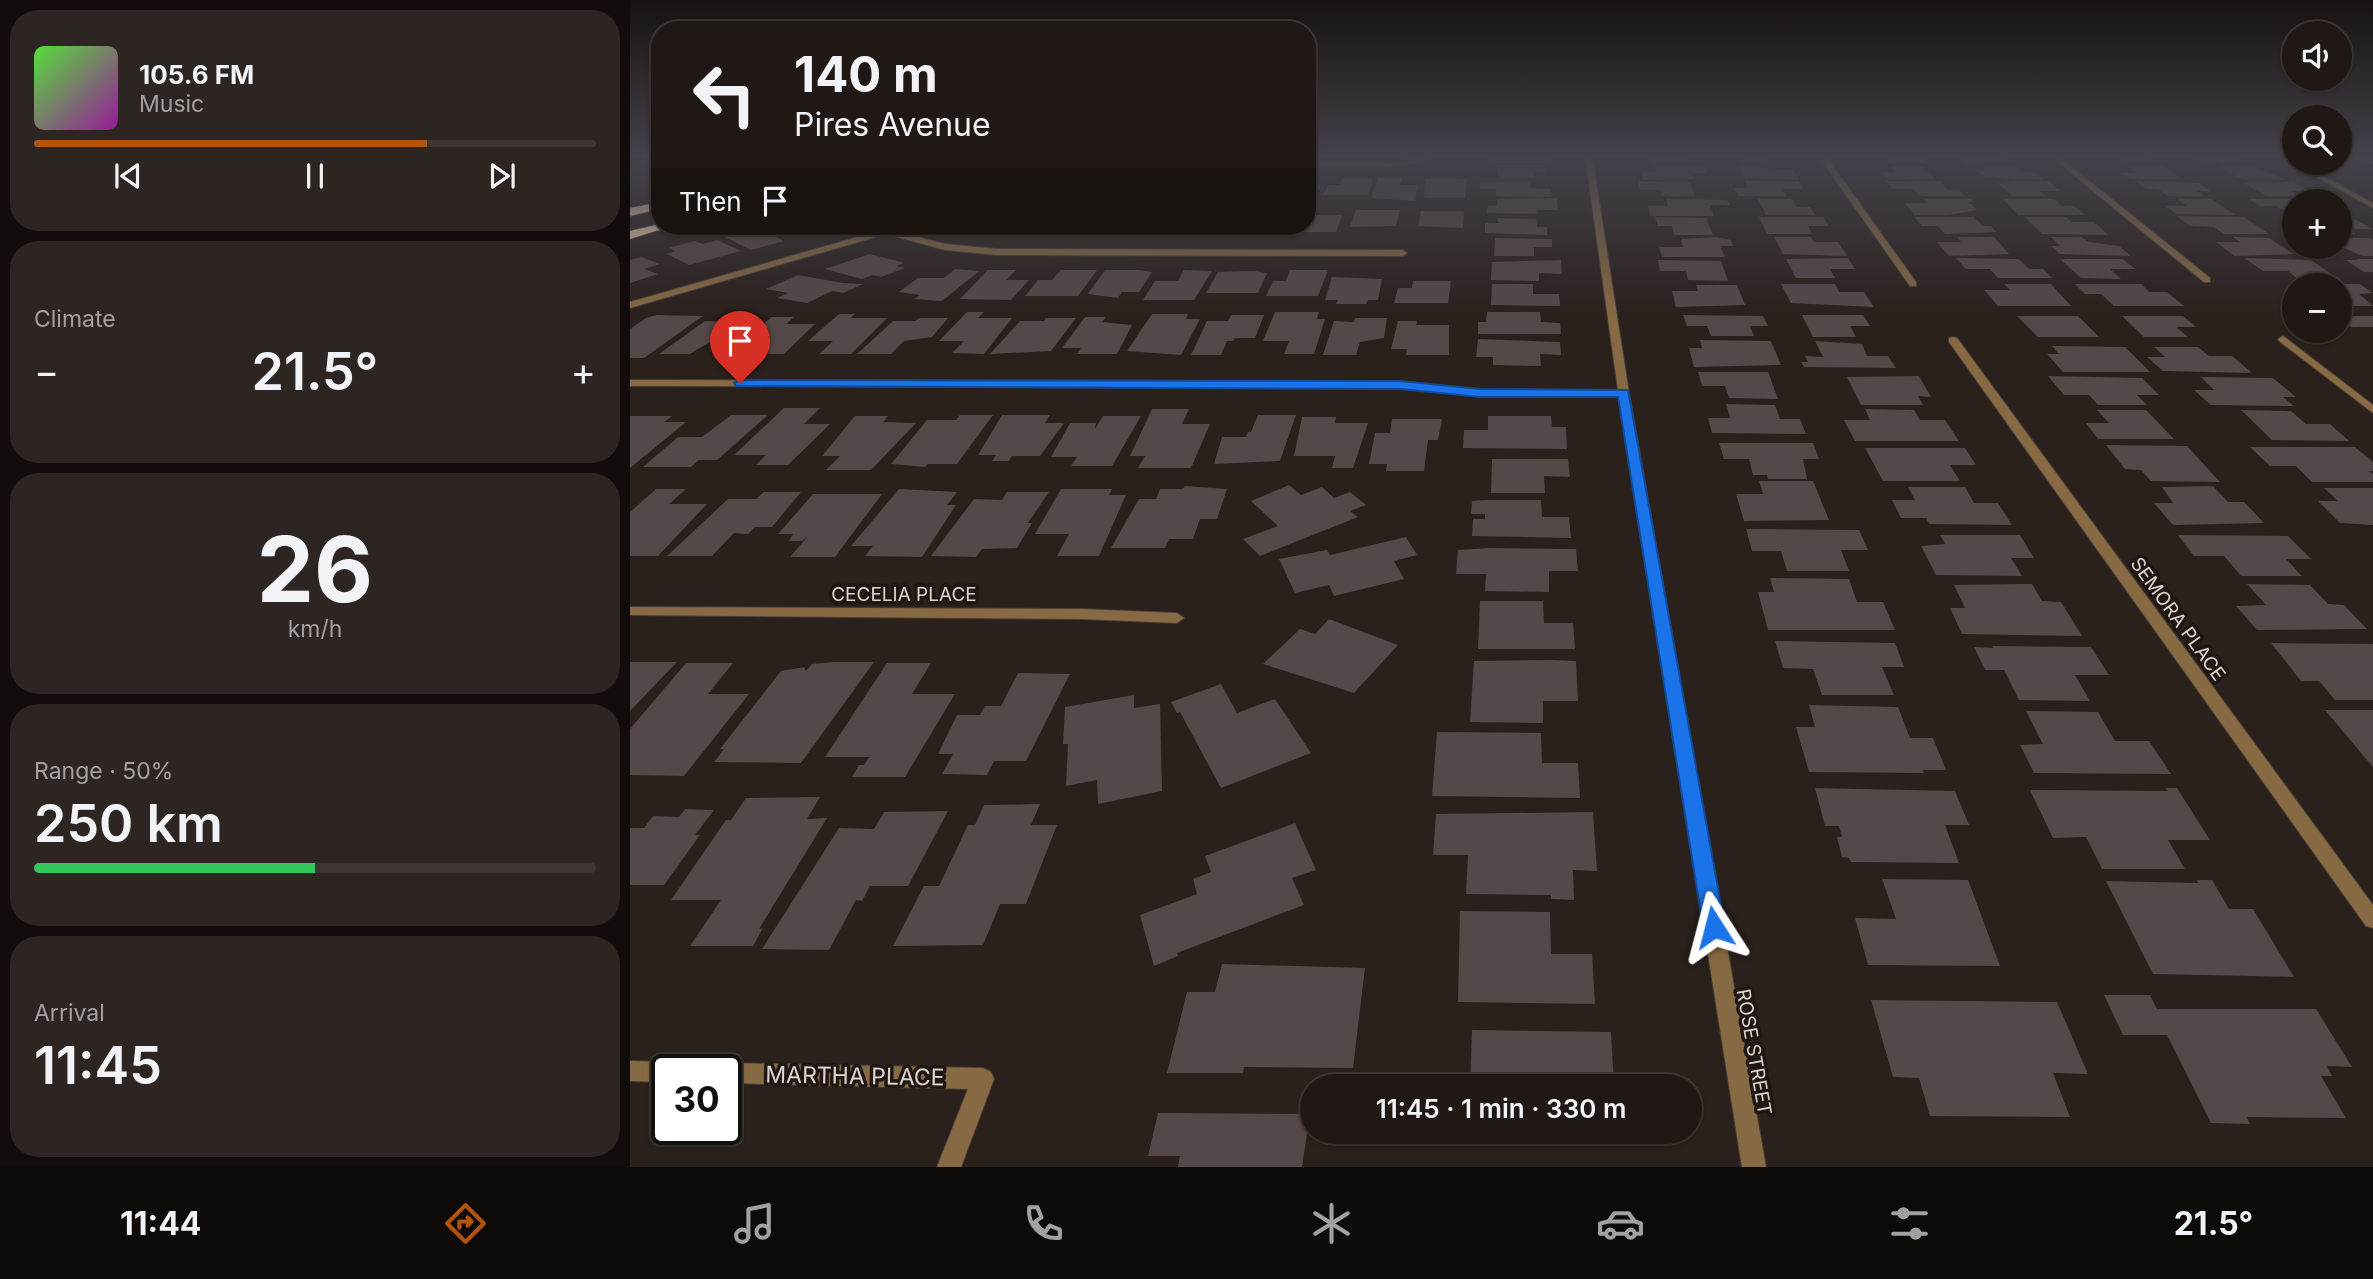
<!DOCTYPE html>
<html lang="en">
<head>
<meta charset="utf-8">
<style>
  body { margin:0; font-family:Inter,sans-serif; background:#2d2522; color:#f1f3f6; height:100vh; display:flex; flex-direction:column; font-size:26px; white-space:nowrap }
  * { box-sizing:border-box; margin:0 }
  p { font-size:23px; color:#a2a0a0 }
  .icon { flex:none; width:38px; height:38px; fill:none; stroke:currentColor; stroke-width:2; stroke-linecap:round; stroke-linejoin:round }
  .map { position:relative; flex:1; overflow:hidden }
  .drawer { display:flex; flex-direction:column; gap:10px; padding:10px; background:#120d0c; width:630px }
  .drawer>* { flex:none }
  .guide { position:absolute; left:21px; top:21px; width:665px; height:214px; border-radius:28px; box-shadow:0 2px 5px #0004,0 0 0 2px #3d3734; background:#201815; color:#f1f3f6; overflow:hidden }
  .fabs { position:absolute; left:1652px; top:21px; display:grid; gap:14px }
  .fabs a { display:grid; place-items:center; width:70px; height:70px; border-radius:50%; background:#201815; box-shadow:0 2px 5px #0004,0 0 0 2px #3d3734; font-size:35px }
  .speed { position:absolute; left:21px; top:1054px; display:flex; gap:14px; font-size:35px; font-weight:700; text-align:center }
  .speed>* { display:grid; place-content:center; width:91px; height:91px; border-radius:50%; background:#201815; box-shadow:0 2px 5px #0004,0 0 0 2px #3d3734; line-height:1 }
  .speed .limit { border:4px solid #111; border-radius:10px; background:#fff; color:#111 }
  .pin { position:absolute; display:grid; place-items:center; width:60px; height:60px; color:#fff; margin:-72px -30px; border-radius:50% 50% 50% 0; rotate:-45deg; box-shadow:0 0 7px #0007 }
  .pin .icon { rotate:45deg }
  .me { position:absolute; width:77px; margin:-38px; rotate:351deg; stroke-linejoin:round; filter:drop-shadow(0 0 5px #0008) }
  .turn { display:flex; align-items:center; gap:24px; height:147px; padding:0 28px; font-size:32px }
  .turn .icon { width:91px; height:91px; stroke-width:2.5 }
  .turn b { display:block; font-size:49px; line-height:60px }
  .then { display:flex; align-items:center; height:66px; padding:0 28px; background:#0003; gap:14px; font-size:26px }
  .big { font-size:52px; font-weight:600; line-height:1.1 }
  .drawer .widget { flex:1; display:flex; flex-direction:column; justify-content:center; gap:10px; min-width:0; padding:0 24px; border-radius:28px; background:#2d2522 }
  .drawer .dial { align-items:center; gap:0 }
  .dial b { font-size:91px; line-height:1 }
  .song { display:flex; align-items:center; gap:21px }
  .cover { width:84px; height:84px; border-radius:10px; background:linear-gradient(135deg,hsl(110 70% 55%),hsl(300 70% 35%)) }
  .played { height:7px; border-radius:4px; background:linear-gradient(90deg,#b45309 70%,#3d3734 70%) }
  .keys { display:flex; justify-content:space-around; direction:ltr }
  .heat { display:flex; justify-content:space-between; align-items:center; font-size:38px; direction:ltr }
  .charge { height:10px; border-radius:5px; background:linear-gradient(90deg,#34c759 50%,#3d3734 0) }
  .trip { position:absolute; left:670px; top:1074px; width:402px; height:70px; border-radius:35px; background:#201815; box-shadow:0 2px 5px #0004,0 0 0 2px #3d3734; font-weight:600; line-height:70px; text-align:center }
  .tab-bar { display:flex; height:112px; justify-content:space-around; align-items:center; background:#0d0a08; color:#a2a0a0 }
  .tab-bar .icon { width:49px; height:49px }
  .tab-bar .on { color:#b45309 }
  .tab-bar b { font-size:32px; color:#f1f3f6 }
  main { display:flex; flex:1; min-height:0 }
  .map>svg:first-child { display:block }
</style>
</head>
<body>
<main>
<section class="drawer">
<div class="widget">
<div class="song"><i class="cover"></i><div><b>105.6 FM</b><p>Music</p></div></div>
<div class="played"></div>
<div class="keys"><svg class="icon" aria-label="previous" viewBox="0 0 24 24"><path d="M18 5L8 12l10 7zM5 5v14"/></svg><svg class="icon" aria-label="pause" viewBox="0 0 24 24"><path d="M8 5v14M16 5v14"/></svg><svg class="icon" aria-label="next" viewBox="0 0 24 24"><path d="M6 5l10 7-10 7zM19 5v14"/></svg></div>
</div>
<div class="widget"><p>Climate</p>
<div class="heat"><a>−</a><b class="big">21.5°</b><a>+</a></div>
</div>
<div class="widget dial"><b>26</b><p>km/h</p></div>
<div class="widget"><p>Range · 50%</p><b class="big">250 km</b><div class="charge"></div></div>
<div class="widget"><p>Arrival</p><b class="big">11:45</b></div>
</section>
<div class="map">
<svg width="1743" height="1167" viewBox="0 0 1743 1167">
  <rect width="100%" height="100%" fill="#2a201c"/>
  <path fill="#554848" d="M855,155L923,156L924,163H855Z
    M1019,155H1053L1056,163H1022Z
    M1108,155H1138L1143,163H1112Z
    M1250,155H1281L1294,158L1299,163H1257Z
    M1327,155H1369L1378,163H1335Z
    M1463,155H1511L1523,163H1492L1486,159H1467Z
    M1554,155H1619L1626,159H1606L1614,163H1567Z
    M1710,155H1743V164L1726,163L1710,159Z
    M870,165H915V172H905V178H869L866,166Z
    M1025,166H1074L1077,173H1062L1065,179L1014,180L1011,172H1027Z
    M1108,166L1163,170L1169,180L1115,178Z
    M1260,166H1293L1305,179L1259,180L1252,172H1265Z
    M1351,166H1385L1392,172H1404L1413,180L1355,177L1348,171H1356Z
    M1497,166H1533L1552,179H1501L1492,173H1507Z
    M1588,166H1622L1657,180L1610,179Z
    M712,178H743L738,195H693L698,185H710Z
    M748,178H772L770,185H788L785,201L741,198Z
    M809,178L837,179L835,198H794L795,179Z
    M1008,181L1060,183L1065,196H1032L1030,190H1010Z
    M1115,181H1168L1173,189H1152L1156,196H1108L1104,188H1118Z
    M1256,181H1310L1318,190H1329L1335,196H1290L1284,189H1263Z
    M1389,181H1419L1430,191H1410L1416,196H1382L1368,183Z
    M1505,181L1569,183L1581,191H1567L1575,196H1538L1528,189H1516Z
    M850,182H900V188L921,189L922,197L866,196V189H850Z
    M1663,182L1680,191H1662L1670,196H1636L1614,183Z
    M677,185H691L685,198H677Z
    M927,198L928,210H906L907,214L857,213L858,206H867V199Z
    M1036,199L1097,200L1100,205H1080L1084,216H1020L1018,206H1038Z
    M1128,199H1162L1167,207H1180L1185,215H1136Z
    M1293,199H1341L1344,202H1339L1347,210L1318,215H1284L1275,203H1297Z
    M1373,199H1424L1432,206H1444L1455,215H1388Z
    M1547,199H1582L1605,215L1547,214L1535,206H1557Z
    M1619,199H1664V215L1646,206H1630Z
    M726,210H770L766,226L720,227Z
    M791,211H834L833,228L788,226Z
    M677,215H712L706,232H661L663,226H677Z
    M1547,216L1614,217L1639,234H1594L1584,227L1560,226Z
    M1025,217L1076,218L1083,235H1044L1042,226H1028Z
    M1129,217H1193L1199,226H1178L1182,234H1137Z
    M1284,217H1344L1353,226H1361L1366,232L1315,234L1308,226H1292Z
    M1395,217H1436L1441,222H1464L1478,235L1412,234Z
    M1710,217H1721L1742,229H1718L1726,234H1710Z
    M868,218L906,219L907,227H917V235L855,233V223H868Z
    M115,226H145L157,231L142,235L154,241L121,250L93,236L98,235L92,232Z
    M159,226H200V227L175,233Z
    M362,226H425L394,233L386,230L379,233Z
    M477,226H523L515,233L472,230Z
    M539,226H571L568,233H534Z
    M631,226H657L654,233H627Z
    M1086,237L1101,240L1103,246H1090L1095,257H1032L1029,247H1053L1051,239Z
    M1144,237H1181L1184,242H1208L1217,256L1153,254Z
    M1327,237H1364L1379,254L1319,256L1307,242H1331Z
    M1421,237H1451L1459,242L1489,246L1501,256L1430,254L1421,246H1430Z
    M1603,237L1639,238L1664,254L1604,256L1586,242H1610Z
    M865,238L922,239V247H904V256H864Z
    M1710,238H1739L1743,240V256H1732L1710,246Z
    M87,240L111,251L59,265L37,254L45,251L38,248L65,241L73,244Z
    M240,254L274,263L266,266L275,268L251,277L242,275L232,279L195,269Z
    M11,257L30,264L14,269L28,274L0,283V260Z
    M1218,258L1225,269H1200L1205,278H1166L1156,259Z
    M1326,258L1389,259L1399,269H1413L1422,278H1368L1360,269H1336Z
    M1614,258L1681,260L1708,279H1668L1658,271H1633Z
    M1430,259H1493L1505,269H1480L1491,279L1451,278Z
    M1727,259H1743V272H1734L1716,260H1730Z
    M931,260L932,274L909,273V281L861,280L862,262Z
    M1028,260L1091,261L1098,281L1058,280L1056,271H1030Z
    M325,269L349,271L312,301L284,299L290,295L269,292L288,278H314Z
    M358,270H386L376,280H399L381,300L330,299Z
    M431,270H467L448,296H395L408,280H422Z
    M475,270H509L522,272L509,292H492L488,298L458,294Z
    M554,270L582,271L564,300H513L525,281H548Z
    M660,270H698L688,296H636L643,281H656Z
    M588,272L624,271L637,273L628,293H576Z
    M168,275L213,283L233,284L213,293L202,291L177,303L147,298L158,293L136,289Z
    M702,277L752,279L748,300H738L736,304H706L708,300H695Z
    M783,281H821L818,303H764L768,288H782Z
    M862,284H903V294H929L930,306L861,305Z
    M1151,284H1205L1209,292H1234L1244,307L1161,303Z
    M1374,284H1421L1441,306H1368L1354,290H1380Z
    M1445,284H1511L1519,292H1537L1554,306H1484L1471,294H1455Z
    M1710,284H1730L1743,293L1729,294L1743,306H1710Z
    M1066,285H1107L1115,305L1046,307L1042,291H1068Z
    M337,312H354L348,318H382L354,354L322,353L334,341H309Z
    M645,312H689L687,319H695L684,354H654L659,341H633Z
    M857,312H910L911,322L930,323L931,334H848V322H856Z
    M209,314H225L220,318H257L221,354H189L203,341H178Z
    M522,314H558L556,319H570L551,355L497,351Z
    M26,315L73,316L14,358H0V329L16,318Z
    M601,315H634L625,338H605L603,341H597L591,355H561L577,321H598Z
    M1053,315L1133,316L1138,326H1120L1124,336H1081L1077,326H1057Z
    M1172,315H1233L1240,326H1220L1226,337H1183Z
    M1387,316H1448L1469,337H1408Z
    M1492,316H1553L1566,327H1546L1558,337H1514Z
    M1710,316H1743V327H1721L1710,320Z
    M142,317H164L156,324H185L154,354H111L118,348H102Z
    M455,317H476L472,322L502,325L487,354H447L451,348H432Z
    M289,318H318L302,337L274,341L261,354H227L263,321H285Z
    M416,318H446L421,351L360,354L390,321H414Z
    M725,318H757L754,338L730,342L726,355H693L704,321L724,322Z
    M75,321L125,323L108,337H88L60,354H29Z
    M768,321H787L786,325H819V355H776L777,349H761Z
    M848,339L930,342L931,355L910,354L911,366L863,365V357H846Z
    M1070,340L1141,341L1151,365L1064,367L1059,348H1072Z
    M1185,341L1232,344L1237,356H1258L1266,368L1174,367L1171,362H1178L1175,356L1193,357Z
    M1422,346L1495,347L1520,372H1433L1417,354H1429Z
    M1524,347H1568L1579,356H1602L1622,373L1533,371L1517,357H1535Z
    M1068,372H1138L1148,399L1099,398L1095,386H1072Z
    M1289,376L1301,397L1288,396L1293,405H1231L1217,377Z
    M1418,376L1512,378L1529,395H1507L1517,405H1468L1459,395H1434Z
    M1571,377L1643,378L1666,397H1653L1664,406L1581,405L1564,390H1584Z
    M1096,404L1145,405L1150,419H1170L1176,434L1082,433L1078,418H1100Z
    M154,408H190L174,424H200L158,465H126L136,455H104Z
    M522,409H559L552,424H580L561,468H508L515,456H500Z
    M1235,409L1284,410L1290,420H1315L1329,441H1225L1214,420H1240Z
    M1467,410H1516L1544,439H1468L1456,423H1479Z
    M1611,410L1661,411L1676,424H1700L1719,441L1642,440Z
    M101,415H138L87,460H69L61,467H13L48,437H72Z
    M330,415H363L327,464H298L295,467L261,464L297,420H326Z
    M372,415H420L415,423H434L410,456H382L379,461H362L366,455H348Z
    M628,415H666L650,461L584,464L592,437H616L618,432H621Z
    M0,416H42L34,422H56L0,468Z
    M225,416H258L253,422L286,423L241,470H196L210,456H192Z
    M473,416H511L482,466H441L447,457H421L440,423H466L465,429Z
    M858,416H921L922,427H936L937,449L833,448L834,430H858Z
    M672,417H706L705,423H738L723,468H702L705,456H664Z
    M762,419H812L808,440H798L794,471H756L757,464H739L745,433H760Z
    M1089,443H1183L1189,459H1173L1177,479H1138L1137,475H1123L1119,459H1094Z
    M1476,445L1557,446L1590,482L1521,481L1511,470L1495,469Z
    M1620,447H1725L1743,462V471H1739L1743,474V482H1682L1666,466H1640Z
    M1235,448H1335L1346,465H1320L1330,481H1253Z
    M862,459H938L940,477L914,476L915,493H861Z
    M1129,481H1183L1199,520L1114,521L1106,494H1133Z
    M659,485L671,495L692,487L704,498L720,492L736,505L720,511L728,517L630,556L613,539L648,526L621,501Z
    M555,486L597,489L587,519H570L563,539H539L535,548H481L509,499H526L530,489H553Z
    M1583,486L1598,502H1614L1634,523L1543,525L1524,503H1543L1532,487Z
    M1278,487H1335L1344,503H1368L1382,525L1299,524L1296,518H1271L1262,500H1285Z
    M1694,488H1743V525L1710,523L1688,501H1708Z
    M26,489H56L39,504H77L28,556H0V512Z
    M269,489L327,492L317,505H326L292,557L235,556L243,546H221Z
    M431,489H482L479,495H496L469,556H427L439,534H405Z
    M134,492H171L142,527H125L118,534L104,533L82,556H37L98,499H126Z
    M377,492H419L398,523H402L387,548L352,549L346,557L301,556L344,499L372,500Z
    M183,494H252L205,557H160L178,536L172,541H159L163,534H148Z
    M855,500H911L912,517H939L941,538L842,536L843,519H855V514H841L842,501Z
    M1116,529L1229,530L1238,550H1211L1219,571H1157L1151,551H1122Z
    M1310,535H1390L1404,558H1381L1392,576L1306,575L1291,546L1315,544Z
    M1548,535L1658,536L1681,559H1656L1672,576H1611L1594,556H1564Z
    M776,537L787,555L764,561L774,579L704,596L699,585L665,593L649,559L697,550L700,555Z
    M859,548L946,549L948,571H919V592L855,591L856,574H826L828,550Z
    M1140,578L1219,579L1227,602H1253L1265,630H1138L1128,592H1144Z
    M1388,584H1402L1412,601L1431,602L1452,636L1332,634L1320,608H1335L1324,585Z
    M1617,584L1680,585L1698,604L1714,605L1737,629L1627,630L1606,606L1636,605Z
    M850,601H913L914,623H943L945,649H848Z
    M699,619L768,645L724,693L633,664L670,629L685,634Z
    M1145,641L1265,643L1274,667H1252L1264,695H1192L1183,669L1153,668Z
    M1641,643L1743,644V700H1705L1689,681H1671Z
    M1362,646L1461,647L1479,675H1445L1460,701L1389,700L1374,670H1355L1344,647L1363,648Z
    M922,660L946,661L948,701H913V723L840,722L844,661Z
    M0,662H47L0,711Z
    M204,662H244L171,763L84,762L94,749H90L151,671L174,667L176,671L182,664Z
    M56,663H103L78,694H119L54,776L0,775V729Z
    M257,663H301L282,694H325L275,777H222L229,765H234L239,757H195Z
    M388,673L440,674L396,761H364L357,775L312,774L323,754H308L327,715H350L355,706H371Z
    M591,684L607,713L645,699L681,753L591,788L550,712L547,713L541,702Z
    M504,695V708L530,704L532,791L468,804L467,780L436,786L438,744H433L435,707Z
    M1179,705L1268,707L1280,738H1303L1316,770H1293L1294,773L1179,772L1166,727H1185Z
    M1695,710H1743V767Z
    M1396,711L1468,712L1485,741H1519L1541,774L1404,773L1390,745L1413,744Z
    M807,732L911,733L912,763H948L950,798L802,796Z
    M1185,788L1325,791L1339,825H1315L1329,863L1221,862L1219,858L1212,857L1207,837H1212L1209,826H1195Z
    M1535,788H1547L1580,840H1538L1555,869H1472L1456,837L1423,838L1400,790L1538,791Z
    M190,797L177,819L197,818L129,929L133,928L123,946H60L91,900H41L96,820H101L116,798Z
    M410,804L401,825H427L396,904H370L353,945L263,946L294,886H309L338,825H345L354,805Z
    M55,809L84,810L65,835H70L34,885H0V828H14L23,816L49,817Z
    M318,811L278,886H240L232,901L226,900L199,950L132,949L209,828L244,829L254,812Z
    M963,812L967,871L943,870L944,900L921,899V895L836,894L838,855H803L806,814Z
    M665,823L686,870L662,878L674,905L547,953L548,956L524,966L510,915L567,894L563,879L581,872L575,856Z
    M1252,879L1338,880L1370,966L1238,965L1225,918L1266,919Z
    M1567,880H1582L1599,909H1623L1664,977L1523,974L1476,881L1568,883Z
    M830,911L920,912L921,954H962L965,1004L828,1002Z
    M592,964L735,968L723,1068L614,1067L613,1073H537L557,992H585Z
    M1474,995H1520L1527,1009H1686L1722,1067L1697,1066L1702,1076H1691L1716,1118L1617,1117L1620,1124L1581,1123L1537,1035H1493Z
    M1241,1000L1427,1002L1458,1074L1423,1073L1440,1117L1300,1116L1289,1078L1263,1077Z
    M842,1030L981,1032L984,1087H840Z
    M528,1113L680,1114L672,1167H548L550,1156H518Z
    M838,1132H941L942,1144L838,1143Z"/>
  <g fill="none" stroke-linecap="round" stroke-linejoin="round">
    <g stroke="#463d39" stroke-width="2">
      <path id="street" d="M955,155H962L999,393L1136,1167H1112L989,396H850L770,388L0,386V380L770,382L850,390H988Z
        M1188,155H1195L1286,282V286H1280Z
        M1419,155H1427L1580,278V282H1574Z
        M1647,155H1656L1664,160V163H1669L1743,203V208Z
        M794,158L796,161L755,167H677V163H755Z
        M266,226H278L265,231L315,244L367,249L773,250L777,253L773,256L367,255L315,250L256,234L0,308V302Z
        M1653,336L1743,405V413L1649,341L1648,339Z
        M1323,337L1327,338L1743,905V928L1736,926L1319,342V338Z
        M0,607L452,609L547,613L554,618L547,623L452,619L0,615Z
        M0,1061L37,1062L45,1065L47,1069H37V1082L0,1081Z
        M96,1063L353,1068L361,1072L364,1079L331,1167H307L338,1089L96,1083V1069H87L88,1066Z"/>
    </g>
    <g stroke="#463d39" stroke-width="2">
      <path id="highway" d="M30,202V209L0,216V208Z
        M30,224L42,226L0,239V231Z"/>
    </g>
    <use href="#street" fill="#876a43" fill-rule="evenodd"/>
    <use href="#highway" fill="#f4d7b2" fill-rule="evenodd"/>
  </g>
  <linearGradient id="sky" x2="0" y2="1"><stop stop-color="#17120f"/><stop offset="0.49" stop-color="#44424b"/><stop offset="1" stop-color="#44424b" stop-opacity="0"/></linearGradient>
  <rect width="1743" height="319" fill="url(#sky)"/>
  <path fill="#1a73e8" stroke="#114b97" stroke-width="2" d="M110,380L770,381L850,389L998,390L1095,927L1092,933L1084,936L1076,933L1073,927L988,397H850L770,389L106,386L104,383Z"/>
  <g text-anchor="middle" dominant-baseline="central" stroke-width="7" stroke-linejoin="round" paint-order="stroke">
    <g font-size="19" fill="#dbd4d1" stroke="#201713">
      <text x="274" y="594">CECELIA PLACE</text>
      <text transform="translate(1548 619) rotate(54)">SEMORA PLACE</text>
      <text transform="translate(1124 1052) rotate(80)">ROSE STREET</text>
    </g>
    <g font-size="23" fill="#dbd4d1" stroke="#201713">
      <text transform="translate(225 1076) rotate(1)">MARTHA PLACE</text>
    </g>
  </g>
</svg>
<div class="fabs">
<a><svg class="icon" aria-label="sound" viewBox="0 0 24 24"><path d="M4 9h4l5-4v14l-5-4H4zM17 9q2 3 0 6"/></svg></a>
<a><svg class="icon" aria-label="search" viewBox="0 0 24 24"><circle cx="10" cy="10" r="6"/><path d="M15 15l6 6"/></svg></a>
<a>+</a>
<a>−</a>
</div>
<div class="speed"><div class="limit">30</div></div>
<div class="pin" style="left:110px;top:383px;background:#d93025"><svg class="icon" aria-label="arrive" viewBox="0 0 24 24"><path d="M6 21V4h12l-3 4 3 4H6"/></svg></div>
<svg class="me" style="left:1084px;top:927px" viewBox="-20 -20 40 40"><path d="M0-17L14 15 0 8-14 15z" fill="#1a73e8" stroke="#fff" stroke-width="4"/></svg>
<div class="trip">11:45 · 1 min · 330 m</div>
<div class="guide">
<div class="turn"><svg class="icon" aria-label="left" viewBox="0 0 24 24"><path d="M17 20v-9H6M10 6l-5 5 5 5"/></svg><div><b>140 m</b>Pires Avenue</div></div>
<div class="then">Then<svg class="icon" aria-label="arrive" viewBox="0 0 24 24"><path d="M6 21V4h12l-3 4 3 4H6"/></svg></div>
</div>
</div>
</main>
<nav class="tab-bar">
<b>11:44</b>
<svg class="icon on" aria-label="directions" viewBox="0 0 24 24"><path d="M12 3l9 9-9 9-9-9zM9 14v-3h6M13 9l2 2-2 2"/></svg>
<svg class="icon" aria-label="music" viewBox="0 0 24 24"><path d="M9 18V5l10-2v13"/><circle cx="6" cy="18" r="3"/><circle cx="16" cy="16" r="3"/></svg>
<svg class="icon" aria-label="phone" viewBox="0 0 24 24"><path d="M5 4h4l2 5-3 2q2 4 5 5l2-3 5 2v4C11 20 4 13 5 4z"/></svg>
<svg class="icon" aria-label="climate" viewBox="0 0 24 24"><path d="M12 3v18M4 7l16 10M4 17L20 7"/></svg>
<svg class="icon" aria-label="car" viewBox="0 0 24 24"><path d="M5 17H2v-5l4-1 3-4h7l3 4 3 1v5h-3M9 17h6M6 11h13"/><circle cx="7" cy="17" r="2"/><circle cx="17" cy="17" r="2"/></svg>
<svg class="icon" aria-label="filters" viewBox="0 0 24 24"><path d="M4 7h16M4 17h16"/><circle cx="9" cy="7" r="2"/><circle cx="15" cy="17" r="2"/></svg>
<b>21.5°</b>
</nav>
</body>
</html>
